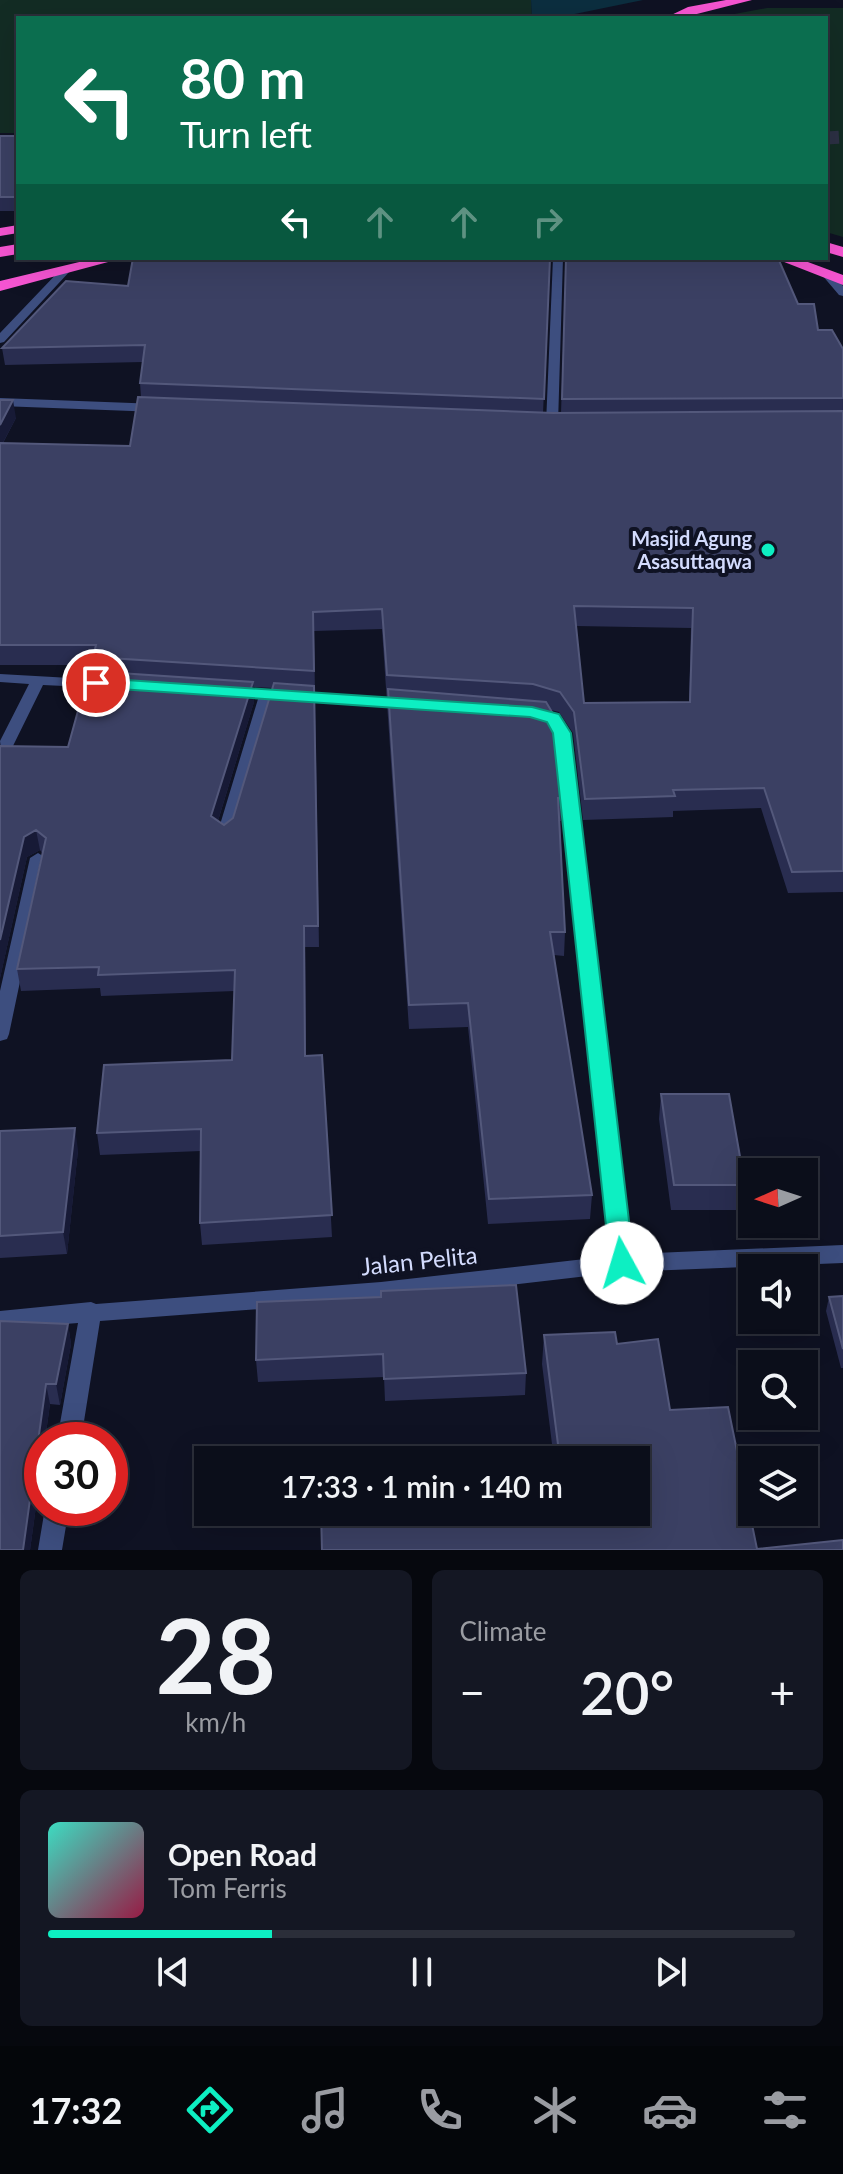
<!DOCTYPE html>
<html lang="en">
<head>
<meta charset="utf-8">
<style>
  body { margin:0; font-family:Lato,sans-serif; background:#141723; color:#f1f3f6; height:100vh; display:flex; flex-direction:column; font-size:30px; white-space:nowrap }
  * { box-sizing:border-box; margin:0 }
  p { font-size:26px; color:#9a9ca2 }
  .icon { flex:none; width:44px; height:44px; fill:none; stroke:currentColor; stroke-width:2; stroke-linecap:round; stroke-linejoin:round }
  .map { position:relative; height:1550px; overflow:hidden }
  .details { display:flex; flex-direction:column; gap:20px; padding:20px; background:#06080e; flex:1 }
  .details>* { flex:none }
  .top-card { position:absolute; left:16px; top:16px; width:812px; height:244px; border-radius:0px; box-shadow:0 8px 32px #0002,0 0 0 2px #2b2e39; background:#0b6e4f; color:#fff; overflow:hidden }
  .needle { width:52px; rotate:267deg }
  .fabs { position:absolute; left:738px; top:1158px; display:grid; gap:16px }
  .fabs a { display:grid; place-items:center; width:80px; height:80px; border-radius:0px; background:#0b0e1a; box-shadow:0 8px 32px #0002,0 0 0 2px #2b2e39; font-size:40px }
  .speed { position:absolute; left:24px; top:1422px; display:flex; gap:16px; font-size:40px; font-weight:700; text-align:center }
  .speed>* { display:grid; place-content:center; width:104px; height:104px; border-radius:50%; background:#0b0e1a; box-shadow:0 8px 32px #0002,0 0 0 2px #2b2e39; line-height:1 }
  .speed .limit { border:12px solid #d22; background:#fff; color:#111 }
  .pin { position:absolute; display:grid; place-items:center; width:68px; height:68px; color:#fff; margin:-34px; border:4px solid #fff; border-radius:50%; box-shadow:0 2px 8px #0007 }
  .me { position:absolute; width:88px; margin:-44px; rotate:354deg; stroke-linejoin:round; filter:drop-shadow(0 0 6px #0008) }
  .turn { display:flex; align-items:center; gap:28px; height:168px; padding:0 32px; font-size:36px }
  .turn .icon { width:104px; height:104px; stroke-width:2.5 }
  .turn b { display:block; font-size:56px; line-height:68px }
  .lanes { display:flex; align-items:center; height:76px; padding:0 32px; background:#0003; justify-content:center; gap:40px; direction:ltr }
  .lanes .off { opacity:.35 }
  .big { font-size:60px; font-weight:600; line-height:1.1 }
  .details .tile { flex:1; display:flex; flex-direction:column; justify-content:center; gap:12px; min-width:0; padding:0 28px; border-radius:12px; background:#141723 }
  .details .dial { align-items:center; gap:0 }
  .dial b { font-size:104px; line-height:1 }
  .song { display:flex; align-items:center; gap:24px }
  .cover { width:96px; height:96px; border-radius:12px; background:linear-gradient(135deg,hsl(170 70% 55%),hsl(340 70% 35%)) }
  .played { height:8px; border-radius:4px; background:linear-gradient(90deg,#0defc2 30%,#2b2e39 30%) }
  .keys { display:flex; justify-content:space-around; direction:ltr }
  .heat { display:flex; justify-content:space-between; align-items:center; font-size:44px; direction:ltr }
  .details .tiles { flex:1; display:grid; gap:20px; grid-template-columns:1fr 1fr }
  .tile:last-child { grid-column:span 2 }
  .trip { position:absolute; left:194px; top:1446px; width:456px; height:80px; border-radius:0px; background:#0b0e1a; box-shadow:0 8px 32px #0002,0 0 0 2px #2b2e39; font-weight:600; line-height:80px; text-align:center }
  .tabs { display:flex; height:128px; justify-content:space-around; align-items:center; background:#04060a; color:#9a9ca2 }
  .tabs .icon { width:56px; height:56px }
  .tabs .active { color:#0defc2 }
  .tabs b { font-size:36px; color:#f1f3f6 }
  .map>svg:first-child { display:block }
</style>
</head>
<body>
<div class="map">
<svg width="843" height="1550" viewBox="0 0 843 1550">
  <rect width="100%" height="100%" fill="#0f1223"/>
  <path fill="#132c24" d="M0,0H531L532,18H18V133H0Z
    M767,8H843V237L826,232V18H713Z"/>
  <path fill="#0c2e3f" d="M531,0H643L555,18H532Z"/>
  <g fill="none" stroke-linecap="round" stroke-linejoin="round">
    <path stroke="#2c3044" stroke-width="13" stroke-dasharray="13 6" stroke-linecap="butt" d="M826,138L843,137"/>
    <path fill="#3d4e7f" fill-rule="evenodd" d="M553,258H563L558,424L552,428L546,424Z
      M62,268L71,270L4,342L0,343V333Z
      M822,271H830L843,286V296L839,295L822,275Z
      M0,398L158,404L164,408L158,412L0,406Z
      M0,674L106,680L113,684L106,688L43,685L10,752L2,757L0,741L29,684L0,682Z
      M233,688L410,699L418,704L410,709L273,700L232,838L224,843L216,838L258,699L228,696L225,693Z
      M532,707L558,715L570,733L632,1254L843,1245V1263L622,1272L381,1300L100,1321L81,1440H57L78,1323L0,1329V1311L91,1302L96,1304L381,1282L611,1256L554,733L547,721L527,715L524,712Z
      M38,853L46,858L9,1034L7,1039L0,1041V991L30,858Z
      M45,1508H69L62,1550H38Z"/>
    <path fill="#f655d2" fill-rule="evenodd" d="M726,0H752L681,18H665L688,7Z
      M18,225V233L0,236V228Z
      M826,242L843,247V257L826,252Z
      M18,244V254L0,257V247Z
      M96,258H123L0,291V281Z
      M774,258H797L843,275V285Z"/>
  </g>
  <path fill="#292d50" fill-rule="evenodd" d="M0,136H18V211H0Z
    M550,258L543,413H561L566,258L798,304L818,330L843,349V892L788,893L761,808L673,811V817L583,820L573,733L559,712L551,710L562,798L561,821H560L565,932L564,956L554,955L592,1195L590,1219L488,1224L468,1027L409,1029L382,629L314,631L319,947H305L306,1056L322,1055L332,1237L202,1245L200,1223L201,1151L100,1155L97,1133L232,1060L235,991L101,996L100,988L21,991L17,969L42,853L40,850L27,857L0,978V746L68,747L95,672L94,665H0V400L16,418L3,443L130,446L141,397L140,383L143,362L5,365L2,348L128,286ZM576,626L691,628L689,702L584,703ZM253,687L273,688L233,818L224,825L218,821L254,702Z
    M661,1094L745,1185L741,1210H671L659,1119Z
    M0,1131L78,1150L67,1254L0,1258Z
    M843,1296V1368H841L826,1311L829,1297Z
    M257,1302L526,1373L525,1395L385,1401L384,1377L258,1382L256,1360Z
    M0,1321L68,1324L71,1344L60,1405L50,1404L45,1440H42V1463L30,1550Z
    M544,1335L617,1344L670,1410L757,1549L843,1550H322L636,1512V1460H554L542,1364Z"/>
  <path fill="#171a36" d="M13,400L16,418L0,448V425Z
    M253,682L254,702L213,837L211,816Z
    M36,830L40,850L27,857L0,978V940L24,837Z
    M304,926L305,947L306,1077L305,1056Z
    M75,1128L78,1150L67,1254L63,1232Z
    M68,1324L71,1344L60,1405L56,1384Z
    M46,1384L50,1404L45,1440H42V1463L30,1550H23Z"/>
  <path fill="#3b4063" stroke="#53587b" stroke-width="2" fill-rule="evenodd" d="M0,136H18V197H0Z
    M133,258H550L544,399L140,383L145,345L2,348L66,281L128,286Z
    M566,258H778L798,304H814L818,330H832L843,349V398L562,399Z
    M138,397L553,413L843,411V871L792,872L764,788L673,790L675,796L585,799L574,712L560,692L533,684L387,675L382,609L313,612L314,671L93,657L96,645H0V443L130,446ZM574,606L693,608L690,702L584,703Z
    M0,400H13L0,425Z
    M89,671L253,682L211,816L224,825L233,818L274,683L314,686L318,926H304L305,1056L322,1055L332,1215L200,1223L201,1129L97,1133L104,1065L232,1060L235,970L98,975L99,967L17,969L46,838L36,830L24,837L0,940V746L68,747Z
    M388,689L546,702L552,712L562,798H558L565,932H550L592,1195L489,1199L468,1003L409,1005Z
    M661,1094H729L745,1185H674Z
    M75,1128L63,1232L0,1236V1131Z
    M516,1285L526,1373L384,1379L383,1354L256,1360L257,1302L381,1297V1291Z
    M843,1296V1349L829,1297Z
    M0,1321L68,1324L56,1384H46L23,1550H0Z
    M615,1332L617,1344L658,1339L670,1410L728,1407L757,1549L843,1540V1550H322L321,1512H636V1460H560L544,1335Z"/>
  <path fill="#0defc2" stroke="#089b7e" stroke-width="2" d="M96,678L532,707L559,714L571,733L634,1263L631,1270L622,1273L613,1270L610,1263L553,733L547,722L530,717L90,687V680Z"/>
  <circle fill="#0defc2" stroke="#0f1223" stroke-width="3" cx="768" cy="550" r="8"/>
  <g text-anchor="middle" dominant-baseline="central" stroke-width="8" stroke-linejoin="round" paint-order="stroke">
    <g font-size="20" font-weight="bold" fill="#d3dbfd" stroke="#0f1223" text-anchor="end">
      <text x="752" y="538">Masjid Agung<tspan x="752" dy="23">Asasuttaqwa</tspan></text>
    </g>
    <g font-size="24" fill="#d3dbfd" stroke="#0f1223">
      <text transform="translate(419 1260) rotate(-6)">Jalan Pelita</text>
    </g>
  </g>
</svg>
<div class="fabs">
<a><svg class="needle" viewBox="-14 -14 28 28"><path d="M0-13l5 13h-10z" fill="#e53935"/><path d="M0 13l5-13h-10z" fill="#9a9ca2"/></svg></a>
<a><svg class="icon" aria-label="sound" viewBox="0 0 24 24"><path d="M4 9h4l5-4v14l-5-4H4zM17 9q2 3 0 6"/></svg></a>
<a><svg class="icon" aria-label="search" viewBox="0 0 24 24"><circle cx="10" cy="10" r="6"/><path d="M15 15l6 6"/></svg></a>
<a><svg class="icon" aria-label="layers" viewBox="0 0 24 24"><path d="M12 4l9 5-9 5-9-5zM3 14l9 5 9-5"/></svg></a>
</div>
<div class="speed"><div class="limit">30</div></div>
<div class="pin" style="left:96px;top:683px;background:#d93025"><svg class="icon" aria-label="arrive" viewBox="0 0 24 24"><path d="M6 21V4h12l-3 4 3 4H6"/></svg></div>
<svg class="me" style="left:622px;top:1263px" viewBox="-20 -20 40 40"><circle r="19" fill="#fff"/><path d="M0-13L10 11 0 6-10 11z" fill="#0defc2"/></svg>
<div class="trip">17:33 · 1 min · 140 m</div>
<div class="top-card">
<div class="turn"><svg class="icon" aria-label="left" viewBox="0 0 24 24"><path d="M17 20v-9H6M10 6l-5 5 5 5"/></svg><div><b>80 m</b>Turn left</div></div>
<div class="lanes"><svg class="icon" aria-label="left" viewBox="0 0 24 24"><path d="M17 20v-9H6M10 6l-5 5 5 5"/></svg><svg class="icon off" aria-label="ahead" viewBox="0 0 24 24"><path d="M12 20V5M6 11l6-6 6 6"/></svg><svg class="icon off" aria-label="ahead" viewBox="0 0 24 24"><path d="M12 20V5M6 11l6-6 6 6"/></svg><svg class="icon off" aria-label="right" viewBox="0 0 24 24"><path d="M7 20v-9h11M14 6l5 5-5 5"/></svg></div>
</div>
</div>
<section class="details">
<div class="tiles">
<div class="tile dial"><b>28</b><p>km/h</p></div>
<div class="tile"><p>Climate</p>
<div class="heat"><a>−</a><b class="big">20°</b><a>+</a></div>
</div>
<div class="tile">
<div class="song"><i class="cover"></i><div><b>Open Road</b><p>Tom Ferris</p></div></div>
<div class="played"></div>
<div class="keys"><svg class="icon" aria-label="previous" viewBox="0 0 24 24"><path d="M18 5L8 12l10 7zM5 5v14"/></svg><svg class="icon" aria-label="pause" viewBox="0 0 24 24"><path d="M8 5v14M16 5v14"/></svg><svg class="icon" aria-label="next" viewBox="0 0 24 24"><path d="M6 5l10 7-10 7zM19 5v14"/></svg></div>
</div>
</div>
</section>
<nav class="tabs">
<b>17:32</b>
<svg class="icon active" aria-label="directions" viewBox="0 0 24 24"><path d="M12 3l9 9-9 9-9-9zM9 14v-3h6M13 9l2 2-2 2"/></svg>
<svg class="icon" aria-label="music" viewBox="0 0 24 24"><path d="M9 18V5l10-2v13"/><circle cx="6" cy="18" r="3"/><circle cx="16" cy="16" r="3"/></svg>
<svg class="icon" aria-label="phone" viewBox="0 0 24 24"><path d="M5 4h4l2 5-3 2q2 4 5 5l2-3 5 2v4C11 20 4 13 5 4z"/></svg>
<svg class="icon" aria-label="climate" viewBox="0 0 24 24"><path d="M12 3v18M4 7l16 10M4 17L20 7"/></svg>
<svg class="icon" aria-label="car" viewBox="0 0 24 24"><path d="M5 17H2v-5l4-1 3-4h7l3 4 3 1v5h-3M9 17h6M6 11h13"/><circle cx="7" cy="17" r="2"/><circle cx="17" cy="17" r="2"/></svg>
<svg class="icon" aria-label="filters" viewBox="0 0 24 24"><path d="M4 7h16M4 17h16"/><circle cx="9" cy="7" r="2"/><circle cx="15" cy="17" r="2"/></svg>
</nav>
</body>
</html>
